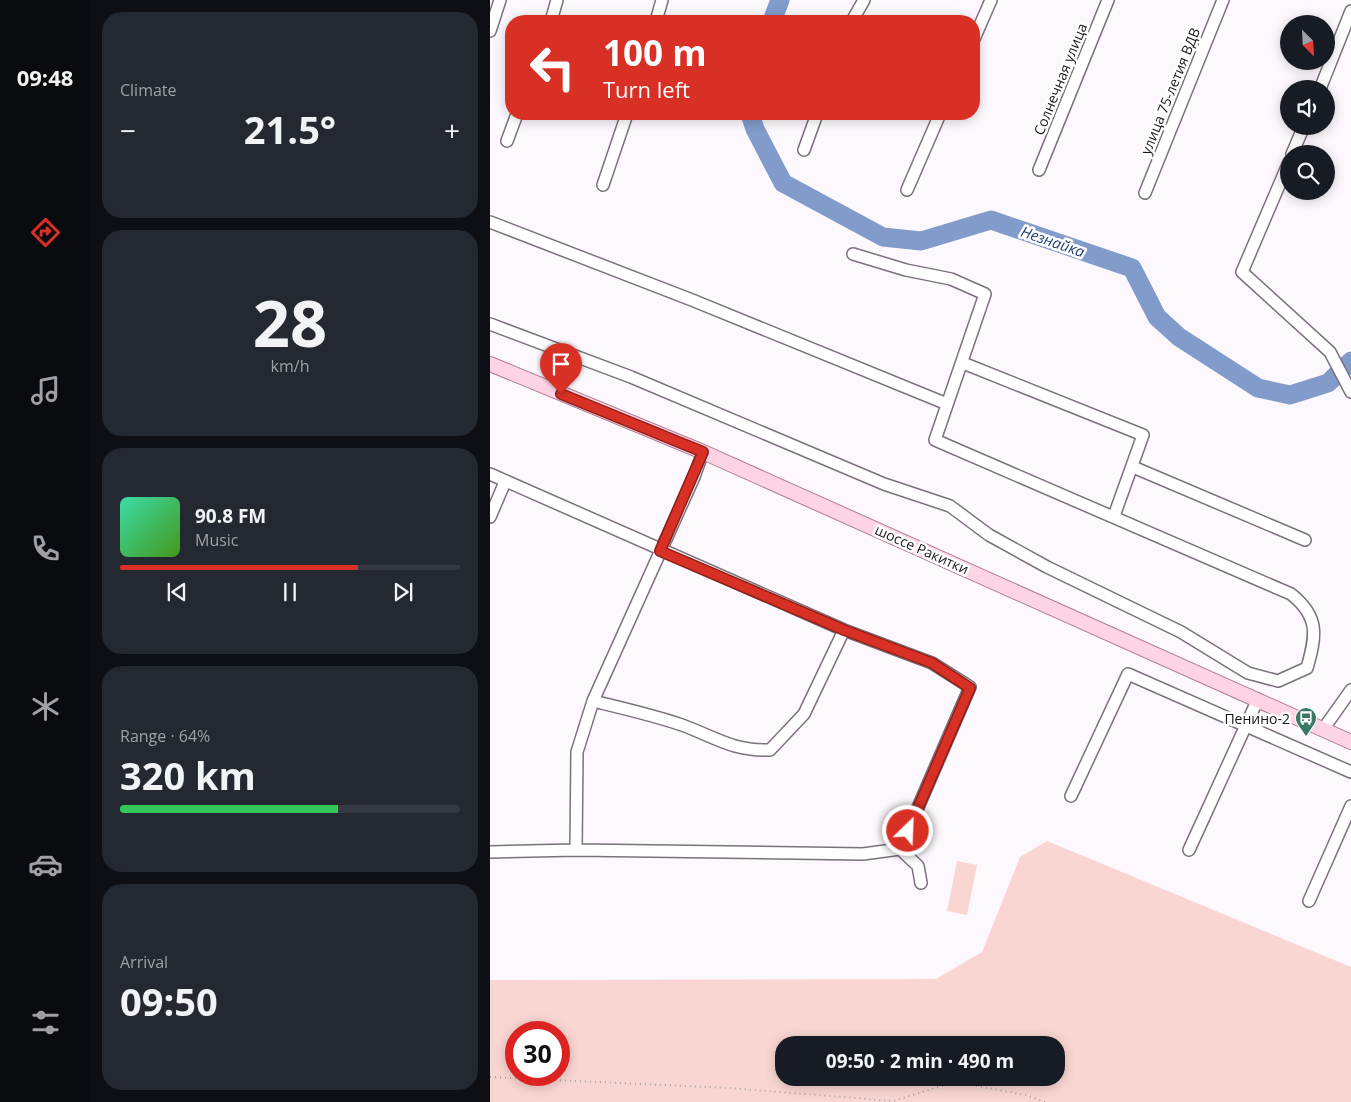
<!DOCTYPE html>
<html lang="en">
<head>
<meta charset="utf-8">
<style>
  body { margin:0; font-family:"Open Sans",sans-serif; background:#242831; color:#f1f3f6; height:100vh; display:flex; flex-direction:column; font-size:19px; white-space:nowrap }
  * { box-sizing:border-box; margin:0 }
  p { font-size:16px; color:#9ea1a6 }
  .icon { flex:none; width:28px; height:28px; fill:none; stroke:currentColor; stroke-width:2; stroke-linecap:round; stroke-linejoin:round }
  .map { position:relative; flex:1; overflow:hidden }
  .sheet { display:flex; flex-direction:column; gap:12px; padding:12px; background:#0d0f14; width:400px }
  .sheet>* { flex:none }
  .banner { position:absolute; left:15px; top:15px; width:475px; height:105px; border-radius:20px; box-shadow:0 2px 12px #0003; background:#d93025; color:#fff; overflow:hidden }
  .needle { width:32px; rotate:156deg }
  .buttons { position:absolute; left:790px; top:15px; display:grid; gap:10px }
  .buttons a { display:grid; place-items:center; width:55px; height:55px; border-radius:50%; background:#171b24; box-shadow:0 2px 12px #0003; font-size:25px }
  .speed { position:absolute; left:15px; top:1021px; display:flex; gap:10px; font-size:25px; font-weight:700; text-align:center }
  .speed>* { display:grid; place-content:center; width:65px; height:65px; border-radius:50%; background:#171b24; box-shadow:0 2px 12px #0003; line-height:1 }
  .speed .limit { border:8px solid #d22; background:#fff; color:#111 }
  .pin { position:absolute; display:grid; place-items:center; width:42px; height:42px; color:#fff; margin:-51px -21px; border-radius:50% 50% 50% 0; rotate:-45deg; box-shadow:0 0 5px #0007 }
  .pin .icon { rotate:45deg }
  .me { position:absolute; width:55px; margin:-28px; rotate:24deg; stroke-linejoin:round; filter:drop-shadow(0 0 4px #0008) }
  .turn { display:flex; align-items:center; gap:18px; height:105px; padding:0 15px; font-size:22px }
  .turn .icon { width:65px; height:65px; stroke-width:2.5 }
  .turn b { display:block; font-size:35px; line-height:42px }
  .big { font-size:38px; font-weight:700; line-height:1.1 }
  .sheet .tile { flex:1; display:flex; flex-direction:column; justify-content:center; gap:8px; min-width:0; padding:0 18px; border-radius:20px; background:#242831 }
  .sheet .dial { align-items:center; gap:0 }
  .dial b { font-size:65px; line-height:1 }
  .song { display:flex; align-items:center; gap:15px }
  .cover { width:60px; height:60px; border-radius:8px; background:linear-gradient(135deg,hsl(160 70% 55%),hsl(100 70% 35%)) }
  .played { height:5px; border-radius:2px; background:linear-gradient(90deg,#d93025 70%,#363941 70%) }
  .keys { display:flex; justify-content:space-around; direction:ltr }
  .heat { display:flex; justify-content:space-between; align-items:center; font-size:28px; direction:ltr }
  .charge { height:8px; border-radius:4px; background:linear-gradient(90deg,#34c759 64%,#363941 0) }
  .trip { position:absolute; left:285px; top:1036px; width:290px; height:50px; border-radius:20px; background:#171b24; box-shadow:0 2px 12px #0003; font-weight:700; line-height:50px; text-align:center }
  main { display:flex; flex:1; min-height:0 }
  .menu { display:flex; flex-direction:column; width:90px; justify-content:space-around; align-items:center; background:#090b0e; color:#9ea1a6 }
  .menu .icon { width:35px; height:35px }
  .menu .active { color:#d93025 }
  .menu b { font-size:22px; color:#f1f3f6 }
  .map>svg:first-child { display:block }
</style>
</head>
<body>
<main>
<nav class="menu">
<b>09:48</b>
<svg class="icon active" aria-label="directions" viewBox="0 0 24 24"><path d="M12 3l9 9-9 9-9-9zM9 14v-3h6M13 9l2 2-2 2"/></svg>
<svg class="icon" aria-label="music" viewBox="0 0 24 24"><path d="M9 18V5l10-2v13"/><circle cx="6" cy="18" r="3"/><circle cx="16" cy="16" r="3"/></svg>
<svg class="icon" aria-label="phone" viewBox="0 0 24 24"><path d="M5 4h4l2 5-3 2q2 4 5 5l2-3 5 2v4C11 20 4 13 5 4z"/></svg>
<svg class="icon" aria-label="climate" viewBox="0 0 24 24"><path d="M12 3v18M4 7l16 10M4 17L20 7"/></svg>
<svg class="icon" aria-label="car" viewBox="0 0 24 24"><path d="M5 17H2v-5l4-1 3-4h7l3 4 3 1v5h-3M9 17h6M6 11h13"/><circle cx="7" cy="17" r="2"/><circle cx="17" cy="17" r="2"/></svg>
<svg class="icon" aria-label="filters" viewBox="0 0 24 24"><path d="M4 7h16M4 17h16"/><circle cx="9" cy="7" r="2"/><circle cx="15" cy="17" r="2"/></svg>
</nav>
<section class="sheet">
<div class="tile"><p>Climate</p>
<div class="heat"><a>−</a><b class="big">21.5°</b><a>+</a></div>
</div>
<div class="tile dial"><b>28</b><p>km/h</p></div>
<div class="tile">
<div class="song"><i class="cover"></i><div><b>90.8 FM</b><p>Music</p></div></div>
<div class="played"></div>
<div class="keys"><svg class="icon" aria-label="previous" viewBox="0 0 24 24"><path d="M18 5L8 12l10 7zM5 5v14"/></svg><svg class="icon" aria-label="pause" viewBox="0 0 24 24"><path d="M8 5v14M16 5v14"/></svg><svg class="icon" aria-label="next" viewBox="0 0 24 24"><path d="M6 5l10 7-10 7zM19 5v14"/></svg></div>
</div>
<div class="tile"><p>Range · 64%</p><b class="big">320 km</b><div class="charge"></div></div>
<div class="tile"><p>Arrival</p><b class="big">09:50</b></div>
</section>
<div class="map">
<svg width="861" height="1102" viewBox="0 0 861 1102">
  <rect width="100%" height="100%" fill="#fdf7fe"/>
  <path fill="#f9d6d2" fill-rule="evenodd" d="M557,841L861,967V1102H0V980L446,979L492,952L530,857ZM26,1032H69V1075H26ZM294,1045H566V1078H294Z
    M467,861L487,865L477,915L457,911Z"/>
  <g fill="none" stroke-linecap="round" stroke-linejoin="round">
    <path stroke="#819bca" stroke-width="19" d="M282,21L290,0
      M260,114L265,129L293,183L393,237L431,241L501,220L642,268L667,317L689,337L768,388L800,395L838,383L861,361"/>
    <g stroke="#7b717c" stroke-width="14">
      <path id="minor" d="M61,21L67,0
        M166,21L172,0
        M362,21L374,0
        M0,31L10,0
        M484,39L501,0
        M830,89L861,11
        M17,141L27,114
        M314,150L327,114
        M802,154L814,126
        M799,162L752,272L840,352L861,392
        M549,170L618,0
        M113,185L137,114
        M417,190L450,114
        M655,193L733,0
        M0,222L202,300L457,404
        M0,324L141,377L394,484L460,506L499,535L557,567L691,632L758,673L788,681L817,668C826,636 830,617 801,594L445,440L495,294L461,279L416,270L363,254
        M473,363L653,435L624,516
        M643,467L815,540
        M0,474L354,630L442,663L480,687L410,849L428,866L431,883
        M0,517L15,482
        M103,701C132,708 163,715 192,725C225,737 242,751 280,750L314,714L354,630
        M834,728L861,690
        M581,796L638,674L861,772
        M86,850L87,752L103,701L204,477L213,452
        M699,850L768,699
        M0,852L86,850L373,854L410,849
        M819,901L861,806"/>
    </g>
    <g stroke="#ad7e91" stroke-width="16">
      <path id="major" d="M0,364L213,452L861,742"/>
    </g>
    <path stroke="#a5a0a6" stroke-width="2" stroke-dasharray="1 4" stroke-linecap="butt" d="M0,1077L239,1088L403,1101L465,1082L536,1095L555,1102"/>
    <use href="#minor" stroke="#fff" stroke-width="11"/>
    <use href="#major" stroke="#fed3e3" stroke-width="14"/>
  </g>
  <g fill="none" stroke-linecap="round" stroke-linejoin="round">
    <g stroke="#8d1f18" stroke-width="12">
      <path id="route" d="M71,394L213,452L170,551L354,630L442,663L480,688L418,831"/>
    </g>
    <use href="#route" stroke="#d93025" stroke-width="9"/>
  </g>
  <defs>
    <g id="bus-pin" transform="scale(1.125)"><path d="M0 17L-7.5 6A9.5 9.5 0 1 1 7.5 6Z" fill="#3a7865" stroke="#fff"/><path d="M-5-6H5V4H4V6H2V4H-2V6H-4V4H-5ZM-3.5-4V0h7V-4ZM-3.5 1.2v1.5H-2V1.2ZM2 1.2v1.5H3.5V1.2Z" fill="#fff"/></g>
  </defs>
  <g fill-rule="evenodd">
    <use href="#bus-pin" x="816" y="718"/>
  </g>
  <g text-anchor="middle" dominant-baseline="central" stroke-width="5" stroke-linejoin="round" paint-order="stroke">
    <g font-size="14" fill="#191519" stroke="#fff">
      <text transform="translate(570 79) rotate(-68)">Солнечная улица</text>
      <text transform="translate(680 91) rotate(-68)">улица 75-летия ВДВ</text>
      <text transform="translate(432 549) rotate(24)">шоссе Ракитки</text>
    </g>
    <g font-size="14" fill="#191519" stroke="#fff" text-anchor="end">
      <text x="800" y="718">Пенино-2</text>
    </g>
    <g font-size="15" font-style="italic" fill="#223f79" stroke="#fff">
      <text transform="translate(563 241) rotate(19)">Незнайка</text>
    </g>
  </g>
</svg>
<div class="buttons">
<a><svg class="needle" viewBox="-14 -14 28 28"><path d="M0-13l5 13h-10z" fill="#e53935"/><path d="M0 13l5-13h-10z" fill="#9ea1a6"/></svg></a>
<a><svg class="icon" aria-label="sound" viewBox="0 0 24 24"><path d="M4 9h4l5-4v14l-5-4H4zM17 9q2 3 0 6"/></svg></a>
<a><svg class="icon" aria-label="search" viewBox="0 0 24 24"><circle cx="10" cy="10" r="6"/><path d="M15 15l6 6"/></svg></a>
</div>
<div class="speed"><div class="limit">30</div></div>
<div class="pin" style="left:71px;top:394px;background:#d93025"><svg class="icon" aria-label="arrive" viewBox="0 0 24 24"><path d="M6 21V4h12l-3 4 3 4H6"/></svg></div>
<svg class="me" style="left:418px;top:831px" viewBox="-20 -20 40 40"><circle r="17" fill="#d93025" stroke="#fff" stroke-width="3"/><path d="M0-11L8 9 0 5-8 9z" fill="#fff"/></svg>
<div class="trip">09:50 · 2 min · 490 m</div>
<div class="banner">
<div class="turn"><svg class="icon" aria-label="left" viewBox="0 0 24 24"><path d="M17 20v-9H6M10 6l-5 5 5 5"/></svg><div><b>100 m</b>Turn left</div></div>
</div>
</div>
</main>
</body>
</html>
